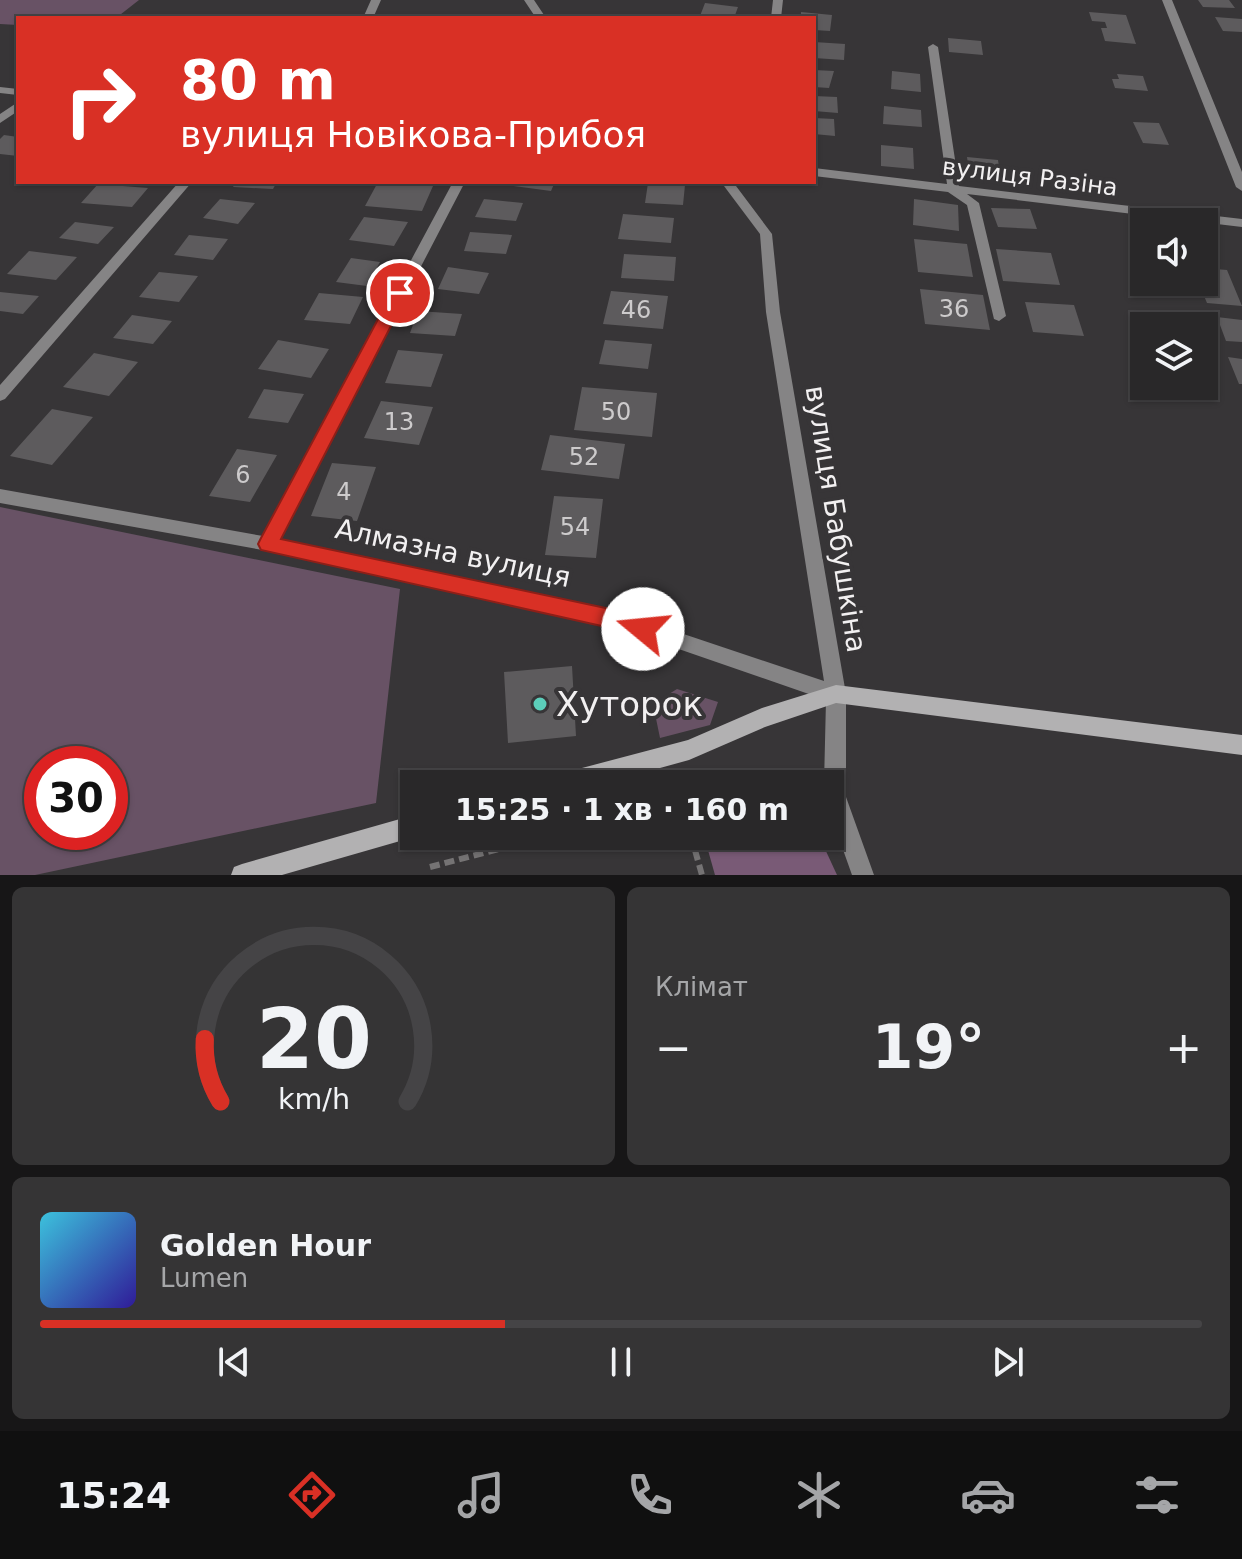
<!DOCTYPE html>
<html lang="uk">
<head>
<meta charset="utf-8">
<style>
  body { margin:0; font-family:"DejaVu Sans",sans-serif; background:#353435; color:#f1f3f6; height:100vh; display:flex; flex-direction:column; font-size:30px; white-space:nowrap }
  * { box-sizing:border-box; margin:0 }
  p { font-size:26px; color:#a5a6a8 }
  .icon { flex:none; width:44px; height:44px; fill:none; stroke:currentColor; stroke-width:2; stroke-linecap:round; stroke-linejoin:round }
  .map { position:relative; height:875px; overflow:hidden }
  .side { display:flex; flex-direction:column; gap:12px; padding:12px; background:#171617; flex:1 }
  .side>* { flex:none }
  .banner { position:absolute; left:16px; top:16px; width:800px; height:168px; border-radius:0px; box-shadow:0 2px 6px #0004,0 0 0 2px #454446; background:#d93025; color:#fff; overflow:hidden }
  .tools { position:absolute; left:1130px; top:208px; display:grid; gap:16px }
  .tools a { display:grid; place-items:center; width:88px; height:88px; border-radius:0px; background:#292829; box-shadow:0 2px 6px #0004,0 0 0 2px #454446; font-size:40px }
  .speed { position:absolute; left:24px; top:746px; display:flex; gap:16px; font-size:40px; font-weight:700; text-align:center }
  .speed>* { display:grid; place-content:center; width:104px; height:104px; border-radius:50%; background:#292829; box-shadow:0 2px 6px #0004,0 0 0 2px #454446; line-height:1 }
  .speed .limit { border:12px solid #d22; background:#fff; color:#111 }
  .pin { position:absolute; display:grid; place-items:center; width:68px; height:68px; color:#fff; margin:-34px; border:4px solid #fff; border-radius:50%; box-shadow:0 2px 8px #0007 }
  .me { position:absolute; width:88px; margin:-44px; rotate:287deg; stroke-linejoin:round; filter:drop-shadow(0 0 6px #0008) }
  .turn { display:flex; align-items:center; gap:28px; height:168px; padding:0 32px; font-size:36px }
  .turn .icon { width:104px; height:104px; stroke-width:2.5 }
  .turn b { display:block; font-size:56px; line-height:68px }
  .big { font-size:60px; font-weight:800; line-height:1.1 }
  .side .widget { flex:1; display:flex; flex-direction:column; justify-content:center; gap:12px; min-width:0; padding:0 28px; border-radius:12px; background:#353435 }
  .side .dial { align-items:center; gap:0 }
  .dial svg { height:208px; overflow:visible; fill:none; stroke:#454446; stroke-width:7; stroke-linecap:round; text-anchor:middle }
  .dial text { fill:#f1f3f6; stroke:none }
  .song { display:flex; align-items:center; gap:24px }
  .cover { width:96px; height:96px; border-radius:12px; background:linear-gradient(135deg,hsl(190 70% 55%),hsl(250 70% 35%)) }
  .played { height:8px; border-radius:4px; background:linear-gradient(90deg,#d93025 40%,#454446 40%) }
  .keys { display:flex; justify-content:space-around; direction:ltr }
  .heat { display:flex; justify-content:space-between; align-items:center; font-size:44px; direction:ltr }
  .side .tiles { flex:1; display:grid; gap:12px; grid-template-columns:1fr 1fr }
  .widget:last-child { grid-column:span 2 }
  .trip { position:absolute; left:400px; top:770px; width:444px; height:80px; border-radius:0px; background:#292829; box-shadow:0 2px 6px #0004,0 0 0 2px #454446; font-weight:800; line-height:80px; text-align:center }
  .menu { display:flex; height:128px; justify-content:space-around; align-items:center; background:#101010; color:#a5a6a8 }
  .menu .icon { width:56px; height:56px }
  .menu .selected { color:#d93025 }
  .menu b { font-size:36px; color:#f1f3f6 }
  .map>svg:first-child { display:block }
</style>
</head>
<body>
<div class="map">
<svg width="1242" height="875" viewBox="0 0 1242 875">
  <rect width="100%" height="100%" fill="#373537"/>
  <path fill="#685265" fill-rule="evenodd" d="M0,0H139L116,18H18V25L0,24Z
    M0,507L400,589L376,803L35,875H0ZM42,764H110V832H42Z
    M677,689L718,702L710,725L660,738L653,704Z"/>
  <path fill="#795a76" d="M704,836H819L837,875H715Z"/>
  <path fill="#5d5b5d" d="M1198,0H1229L1235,8L1203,7Z
    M705,3L738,7L734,18L700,16Z
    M801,12L832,15L830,31L814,30V18H801Z
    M1089,12L1126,15L1136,44L1105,41L1101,28H1107L1105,22L1092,21Z
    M1215,17L1242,19V32L1223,31Z
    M948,38L981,41L983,55L949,52Z
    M814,42L845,44L844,60L814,58Z
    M814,70L834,71L829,88L814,87Z
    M892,71L920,74L921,92L891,89Z
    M1117,74L1143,76L1148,91L1115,88L1112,79H1119Z
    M814,96L837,97L838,113L814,111Z
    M884,106L921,110L922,127L883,124Z
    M814,118L834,119L835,136L814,134Z
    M1133,122L1159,123L1169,145L1143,143Z
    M4,135L18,137V156L0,154V139Z
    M881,145L913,148L914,169L881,166Z
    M967,157L998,160L1001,181L970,178Z
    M236,182H277L273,189L233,187Z
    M378,182L433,186L422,211L365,206Z
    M484,182H555L551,191Z
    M648,183L685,185L683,205L645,203Z
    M98,184L148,188L132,207L81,203Z
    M220,199L255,203L238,224L203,218Z
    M484,199L523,203L516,221L475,217Z
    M914,199L958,205L959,231L913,225Z
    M991,208L1030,209L1037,229L998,227Z
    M623,214L674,218L671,243L618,239Z
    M364,217L408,222L394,246L349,240Z
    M75,222L114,227L98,244L59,238Z
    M470,232L512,235L506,254L464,251Z
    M189,235L228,239L213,260L174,255Z
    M914,239L967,244L973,277L918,272Z
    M996,249L1051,253L1060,285L1003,281Z
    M29,251L77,257L56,280L7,274Z
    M624,254L676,257L674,281L621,278Z
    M351,258L380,262L367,286L336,282Z
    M448,267L489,273L479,294L438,289Z
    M1204,268L1227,270L1242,306L1207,303L1198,282H1204Z
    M159,272L198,276L179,302L139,297Z
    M920,289L983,295L990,330L925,324Z
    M611,291L668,296L663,329L603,324Z
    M0,292L39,296L23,314L0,311Z
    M319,293L363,297L350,324L304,320Z
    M1025,302L1074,305L1084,336L1033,332Z
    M418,311L462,314L455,336L410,333Z
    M132,315L172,321L153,344L113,338Z
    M1217,317L1242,320V342L1226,341Z
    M278,340L329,349L311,378L258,369Z
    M605,340L652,344L648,369L599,364Z
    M398,350L443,354L431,387L385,383Z
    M94,353L138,362L109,396L63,387Z
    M1228,357L1242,359V384H1239Z
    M582,387L657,393L652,437L574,430Z
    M264,389L304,394L288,423L248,418Z
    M381,401L433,407L419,445L364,438Z
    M52,409L93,417L52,465L10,456Z
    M550,435L625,444L619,479L541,470Z
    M237,449L277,455L250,502L209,496Z
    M332,463L376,467L357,521L311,516Z
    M554,496L603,499L596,558L545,555Z
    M572,666L576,736L508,743L504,672Z"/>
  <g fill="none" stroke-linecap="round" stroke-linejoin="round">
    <path stroke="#757374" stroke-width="6" stroke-dasharray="10 5" stroke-linecap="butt" d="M691,836L702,875
      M430,867L549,836"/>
    <path fill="#858485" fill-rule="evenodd" d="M371,0H381L373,18H363Z
      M524,0H534L546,18H536Z
      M773,0H783L781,18H771Z
      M1162,0H1172L1242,172V191L1236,187Z
      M933,44L938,47L959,186L1242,219V227L967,194L979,203L1006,316L999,321L994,319L967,205L948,192L814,176V168L947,184L928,47Z
      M0,87L18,89V95L0,93Z
      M18,102V111L0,123V114Z
      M179,182H192L5,399L0,401V385Z
      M453,182H465L279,539L615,611L824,681L766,312L760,234L721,182H733L772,234L780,312L846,694V797L874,875H852L830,813V784H824L826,700L615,627L268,551L0,503V489L263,536Z"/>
    <path fill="#b2b1b2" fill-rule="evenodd" d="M836,685L1242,735V755L836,703L765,727L689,760L602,784H552L555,776L563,773L688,740L762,708Z
      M414,815V836H416L414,837L282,875H231L234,867L242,864Z"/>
  </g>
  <path fill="#d93025" stroke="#8d1f18" stroke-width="2" d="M400,288L408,293L281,539L615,610L650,622L654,629L650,635L643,638L615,629L261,550L258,544L261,538L392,293Z"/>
  <circle fill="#5cceba" stroke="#373537" stroke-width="3" cx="540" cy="704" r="8"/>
  <g text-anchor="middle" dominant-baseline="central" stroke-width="8" stroke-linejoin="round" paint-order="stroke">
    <g font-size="24" fill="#f2f0f1" stroke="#373537">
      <text transform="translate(1030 177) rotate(7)">вулиця Разіна</text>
    </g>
    <g font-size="24" fill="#cdcbcc">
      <text x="954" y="309">36</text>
      <text x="636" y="310">46</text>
      <text x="616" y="412">50</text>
      <text x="399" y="422">13</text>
      <text x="584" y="457">52</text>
      <text x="243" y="475">6</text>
      <text x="344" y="492">4</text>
      <text x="575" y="527">54</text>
    </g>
    <g font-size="28" fill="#f2f0f1" stroke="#373537">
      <text transform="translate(836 519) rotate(81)">вулиця Бабушкіна</text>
      <text transform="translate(453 553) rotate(12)">Алмазна вулиця</text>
    </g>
    <g font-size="34" fill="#f2f0f1" stroke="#373537" text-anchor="start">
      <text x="556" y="704">Хуторок</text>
    </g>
  </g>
</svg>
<div class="tools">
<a><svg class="icon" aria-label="sound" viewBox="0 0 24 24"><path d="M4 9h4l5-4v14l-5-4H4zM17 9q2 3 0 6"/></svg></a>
<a><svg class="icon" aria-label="layers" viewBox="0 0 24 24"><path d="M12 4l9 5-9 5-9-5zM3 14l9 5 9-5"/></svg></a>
</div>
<div class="speed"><div class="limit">30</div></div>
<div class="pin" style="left:400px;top:293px;background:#d93025"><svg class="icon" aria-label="arrive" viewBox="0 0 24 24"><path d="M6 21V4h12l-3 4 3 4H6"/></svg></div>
<svg class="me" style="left:643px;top:629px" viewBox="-20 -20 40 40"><circle r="19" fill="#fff"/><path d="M0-13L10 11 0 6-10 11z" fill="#d93025"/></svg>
<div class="trip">15:25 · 1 хв · 160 m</div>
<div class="banner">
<div class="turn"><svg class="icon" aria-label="right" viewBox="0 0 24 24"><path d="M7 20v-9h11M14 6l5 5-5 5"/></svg><div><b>80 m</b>вулиця Новікова-Прибоя</div></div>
</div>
</div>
<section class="side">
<div class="tiles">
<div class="widget dial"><svg viewBox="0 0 100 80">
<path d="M14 69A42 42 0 1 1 86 69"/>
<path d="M14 69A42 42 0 0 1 8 45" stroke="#d93025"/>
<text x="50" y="56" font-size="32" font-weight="700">20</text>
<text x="50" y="72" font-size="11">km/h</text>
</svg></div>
<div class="widget"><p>Клімат</p>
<div class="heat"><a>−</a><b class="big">19°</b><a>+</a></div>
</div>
<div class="widget">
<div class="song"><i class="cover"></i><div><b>Golden Hour</b><p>Lumen</p></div></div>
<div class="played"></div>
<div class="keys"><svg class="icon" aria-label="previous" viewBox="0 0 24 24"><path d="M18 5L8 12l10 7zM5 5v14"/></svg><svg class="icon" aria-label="pause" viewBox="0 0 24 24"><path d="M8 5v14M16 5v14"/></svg><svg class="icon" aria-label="next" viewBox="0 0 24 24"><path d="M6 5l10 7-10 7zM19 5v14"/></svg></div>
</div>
</div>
</section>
<nav class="menu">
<b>15:24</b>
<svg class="icon selected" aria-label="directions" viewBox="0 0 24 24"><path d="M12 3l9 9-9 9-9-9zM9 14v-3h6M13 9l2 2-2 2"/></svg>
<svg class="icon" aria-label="music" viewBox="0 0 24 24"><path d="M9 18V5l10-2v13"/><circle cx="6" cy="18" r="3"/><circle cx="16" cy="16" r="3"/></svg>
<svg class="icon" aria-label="phone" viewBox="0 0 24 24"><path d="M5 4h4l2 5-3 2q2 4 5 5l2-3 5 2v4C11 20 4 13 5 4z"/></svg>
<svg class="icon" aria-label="climate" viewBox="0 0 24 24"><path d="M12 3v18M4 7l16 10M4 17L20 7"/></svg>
<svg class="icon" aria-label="car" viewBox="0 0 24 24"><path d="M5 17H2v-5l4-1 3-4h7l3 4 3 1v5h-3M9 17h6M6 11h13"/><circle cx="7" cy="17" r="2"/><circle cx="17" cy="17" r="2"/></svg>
<svg class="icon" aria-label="filters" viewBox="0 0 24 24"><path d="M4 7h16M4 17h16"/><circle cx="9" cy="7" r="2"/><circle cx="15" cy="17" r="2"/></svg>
</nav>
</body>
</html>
